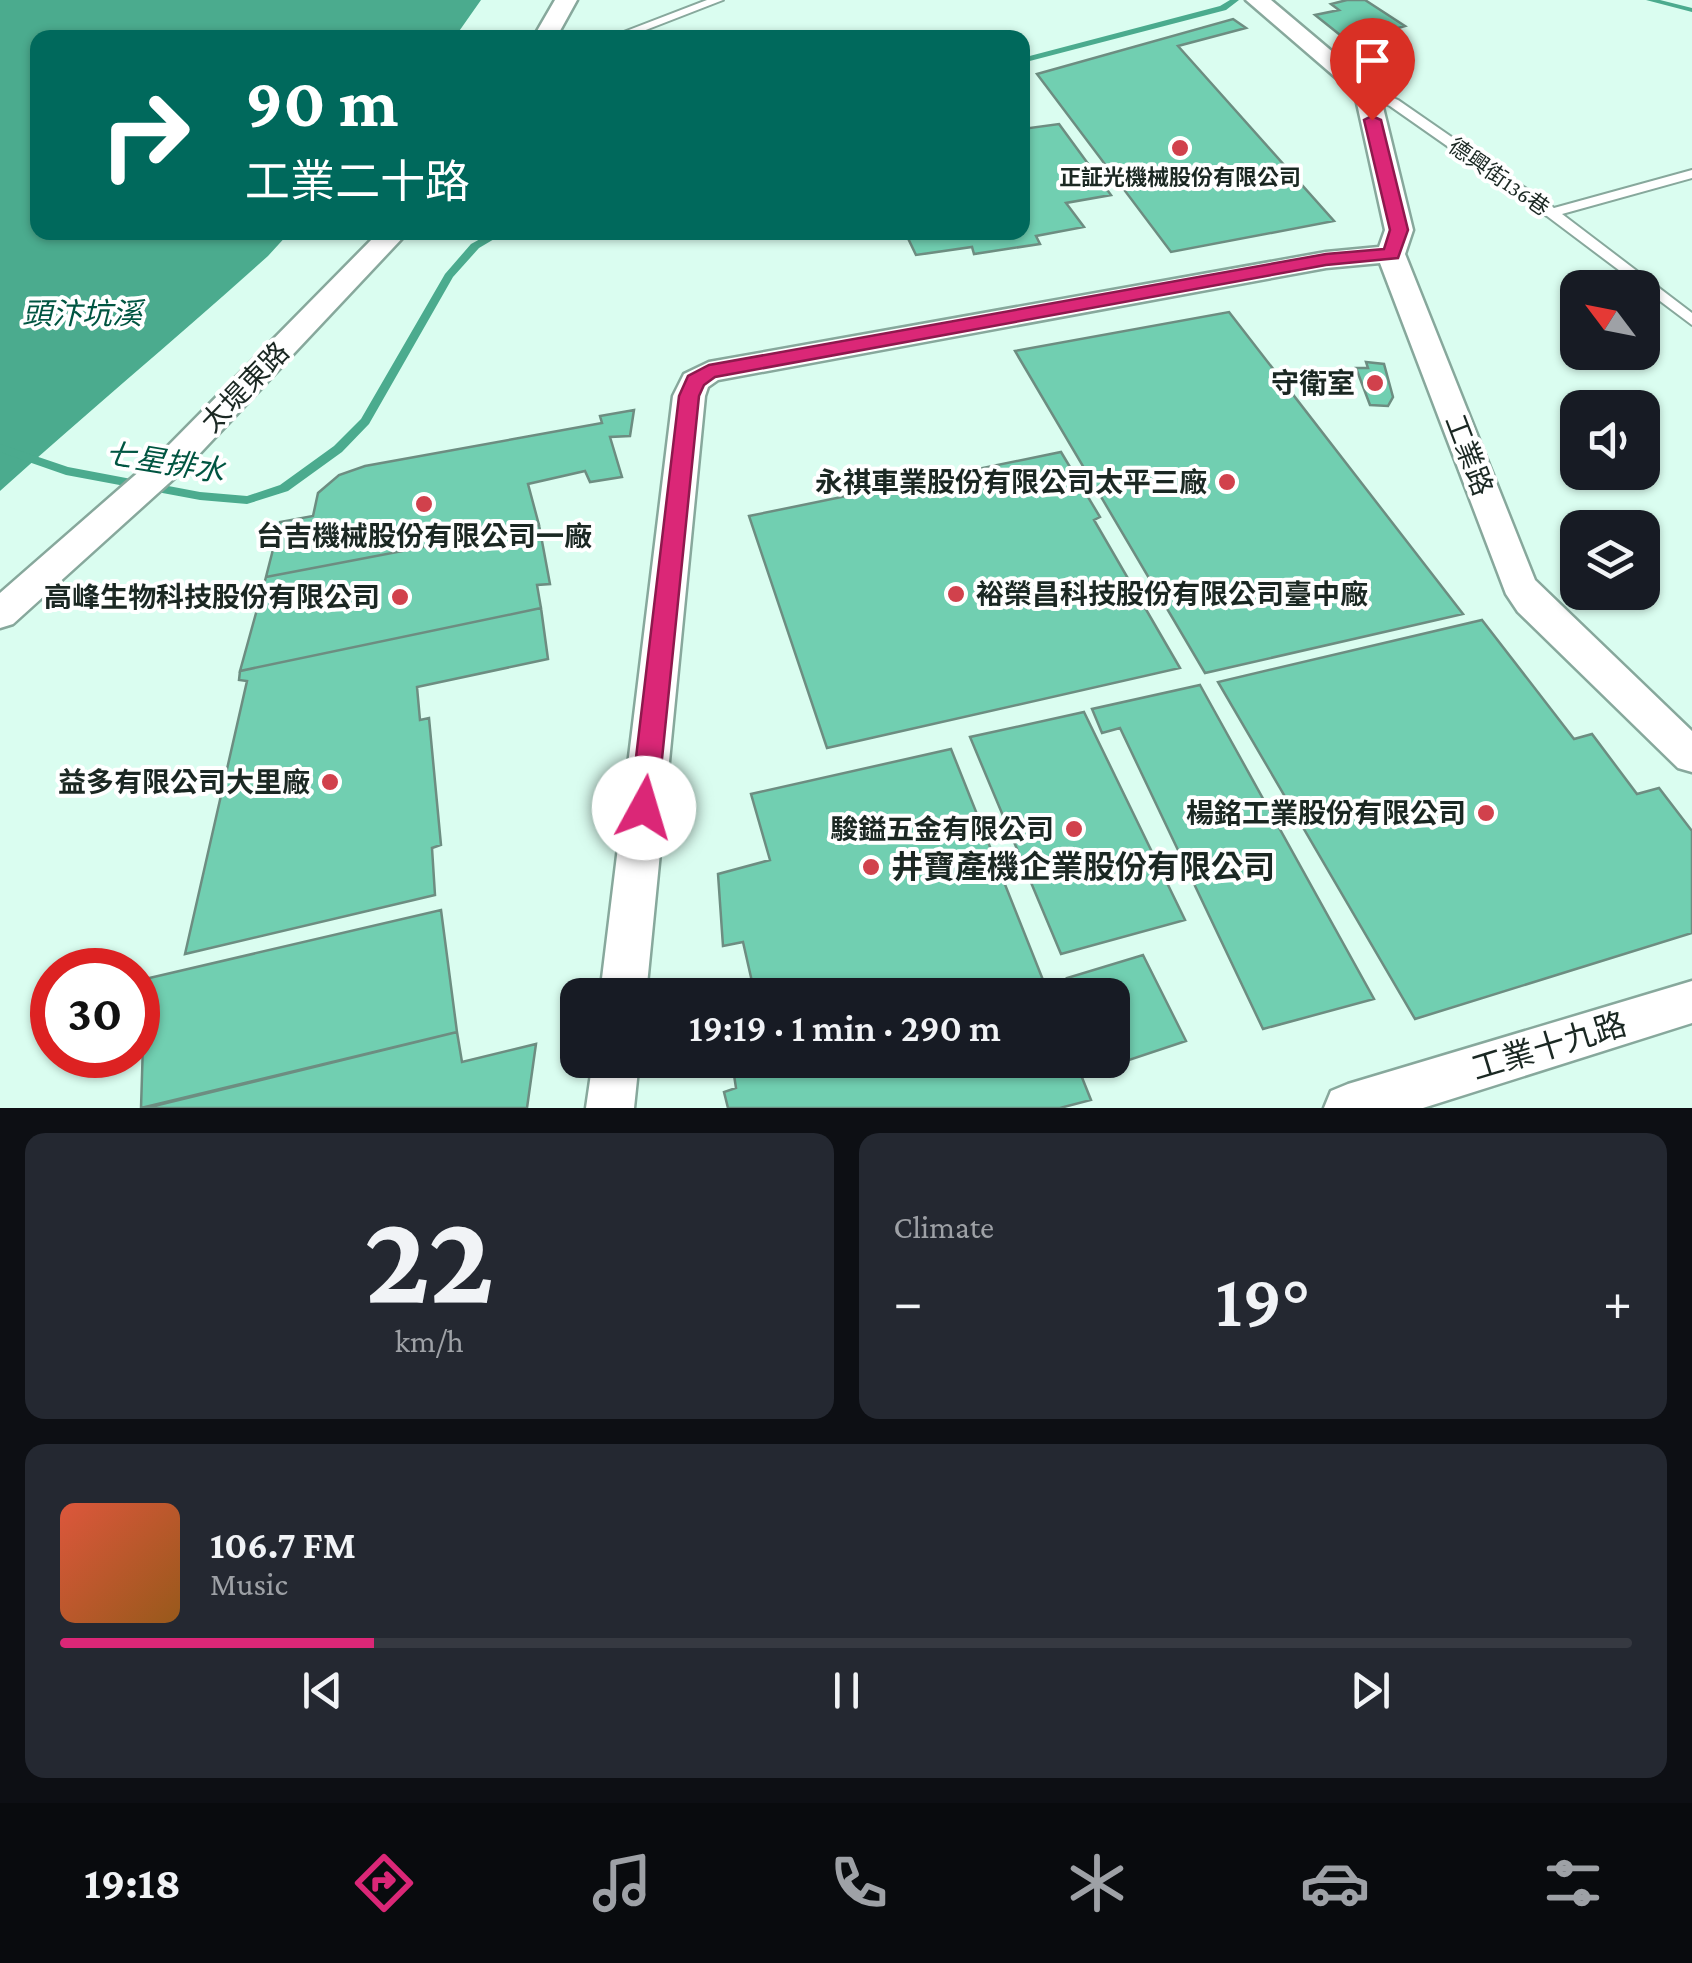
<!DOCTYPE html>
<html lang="en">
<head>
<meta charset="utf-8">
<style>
  body { margin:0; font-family:"Crimson Pro","Noto Sans TC",serif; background:#242831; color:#f1f3f6; height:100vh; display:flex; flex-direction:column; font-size:38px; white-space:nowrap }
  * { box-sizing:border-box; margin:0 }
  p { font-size:32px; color:#9ea1a6 }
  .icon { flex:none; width:55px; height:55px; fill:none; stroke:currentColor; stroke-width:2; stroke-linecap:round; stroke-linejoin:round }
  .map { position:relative; height:1108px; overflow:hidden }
  .drawer { display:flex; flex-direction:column; gap:25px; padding:25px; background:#0d0f14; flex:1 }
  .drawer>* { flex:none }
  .guide { position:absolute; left:30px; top:30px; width:1000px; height:210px; border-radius:20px; box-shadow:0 2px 8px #0004; background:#00695c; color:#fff; overflow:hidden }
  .needle { width:65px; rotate:302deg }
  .buttons { position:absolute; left:1560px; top:270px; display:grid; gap:20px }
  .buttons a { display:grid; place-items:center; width:100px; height:100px; border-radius:20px; background:#171b24; box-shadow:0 2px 8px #0004; font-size:50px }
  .speed { position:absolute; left:30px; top:948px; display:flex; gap:20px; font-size:50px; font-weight:700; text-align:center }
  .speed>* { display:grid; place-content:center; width:130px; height:130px; border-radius:50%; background:#171b24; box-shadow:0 2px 8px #0004; line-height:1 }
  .speed .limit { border:15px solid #d22; background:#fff; color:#111 }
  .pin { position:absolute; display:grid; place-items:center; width:85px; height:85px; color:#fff; margin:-102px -42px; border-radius:50% 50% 50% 0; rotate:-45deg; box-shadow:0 0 10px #0007 }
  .pin .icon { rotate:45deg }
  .me { position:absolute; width:110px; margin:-55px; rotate:6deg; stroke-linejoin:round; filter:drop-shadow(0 0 8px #0008) }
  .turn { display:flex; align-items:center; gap:35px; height:210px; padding:0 50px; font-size:45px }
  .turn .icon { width:130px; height:130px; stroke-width:2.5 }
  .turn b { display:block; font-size:70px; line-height:85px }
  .big { font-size:75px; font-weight:600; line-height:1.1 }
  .drawer .widget { flex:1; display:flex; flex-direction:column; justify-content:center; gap:15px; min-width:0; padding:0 35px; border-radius:20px; background:#242831 }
  .drawer .dial { align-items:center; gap:0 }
  .dial b { font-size:130px; line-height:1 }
  .song { display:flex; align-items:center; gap:30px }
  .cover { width:120px; height:120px; border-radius:15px; background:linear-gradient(135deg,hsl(10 70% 55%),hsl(30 70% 35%)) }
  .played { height:10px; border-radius:5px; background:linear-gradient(90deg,#db2777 20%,#363941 20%) }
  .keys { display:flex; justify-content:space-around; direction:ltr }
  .heat { display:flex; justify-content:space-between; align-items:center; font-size:55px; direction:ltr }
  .drawer .tiles { flex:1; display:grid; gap:25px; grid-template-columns:1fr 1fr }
  .widget:last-child { grid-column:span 2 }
  .trip { position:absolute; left:560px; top:978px; width:570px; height:100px; border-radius:20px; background:#171b24; box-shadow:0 2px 8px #0004; font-weight:600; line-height:100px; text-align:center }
  .dock { display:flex; height:160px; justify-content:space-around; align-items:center; background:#090b0e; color:#9ea1a6 }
  .dock .icon { width:70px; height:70px }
  .dock .selected { color:#db2777 }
  .dock b { font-size:45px; color:#f1f3f6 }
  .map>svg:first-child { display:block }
</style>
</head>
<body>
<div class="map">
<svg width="1692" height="1108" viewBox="0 0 1692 1108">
  <rect width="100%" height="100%" fill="#dafdf0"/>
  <path fill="#4bab8e" d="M0,0H481L455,37L38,38V232L289,233L268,256C180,335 88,412 0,491Z"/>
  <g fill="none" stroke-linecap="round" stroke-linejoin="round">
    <path fill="#4bab8e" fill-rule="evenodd" d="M1230,0H1239L1226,10L1022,63V58L1220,6Z
      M1646,0H1660L1692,8V12Z
      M493,232H506L479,248L453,277L369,424L342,452L288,491L247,504L200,500L66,475L0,452V444L68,467L200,492L247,496L280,485L334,446L361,419L445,274L471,244Z"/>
  </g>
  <path fill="#71cfb1" stroke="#6d8d81" stroke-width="2.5" d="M1347,0H1365L1405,26L1349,42L1315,15L1339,10L1331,4Z
    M1233,19L1246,28L1178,46L1334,221L1171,252L1037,74Z
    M1059,124L1111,195L1066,203L1084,227L1036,236L1040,244L974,254L972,247L916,255L905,232H1022V129Z
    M1229,312L1463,614L1205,673L1015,351Z
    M1366,362L1384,364L1393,397L1388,406L1370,405L1356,368H1368Z
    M634,410L630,436L610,437L622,477L590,482L585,471L528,484L539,525L266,577L280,522L313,516L318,493L339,475L365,466L602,423L600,416Z
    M1061,452L1100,517L1094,520L1180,668L827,748L749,516Z
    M539,525L550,584L537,585L541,608L240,671L266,577Z
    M541,608L548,659L417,687L420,720L429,718L441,845L432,848L435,895L185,954L247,681L239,680L240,671Z
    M1482,620L1574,739L1592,734L1637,794L1659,788L1692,831V933L1415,1019L1218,682Z
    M1200,685L1374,999L1263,1029L1120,728L1102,733L1092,709Z
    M1084,712L1185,920L1061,954L970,737Z
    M951,749L1049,995H755L743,942L723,946L718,874L770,860L751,794Z
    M441,910L457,1032L141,1108L145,979Z
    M1143,955L1186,1041L1105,1068L1102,1060H1112V995H1074L1067,978Z
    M457,1032L462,1062L536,1044L527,1108H146Z
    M750,1060H1075L1091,1100L1060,1108H728L724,1092L736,1088L734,1075L753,1071Z"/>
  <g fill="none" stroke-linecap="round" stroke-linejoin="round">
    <g stroke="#87a89c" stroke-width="4">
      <path id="service" d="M707,0H723L625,38H608Z
        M1363,88H1371L1398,100L1554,208L1692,170V178L1562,214L1692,313V325L1547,216L1390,106L1363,94Z"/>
    </g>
    <g stroke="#87a89c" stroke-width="5">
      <path id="minor" d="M555,0H577L556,38H533Z
        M1246,0H1271L1379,91L1413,230L1405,254L1535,580L1692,731V772L1678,768L1518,612L1506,594L1380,263L1326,268L718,380L708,387L705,396L646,995H600L673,396L684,374L709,362L1326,252L1379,247L1385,230L1355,94Z
        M379,232H408L189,465L13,624L0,628V593L165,449Z
        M1692,981V1023L1423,1108H1324L1331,1091L1348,1084Z
        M593,1060H639L634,1108H586Z"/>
    </g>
    <use href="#service" fill="#fff" fill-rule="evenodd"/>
    <use href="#minor" fill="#fff" fill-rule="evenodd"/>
  </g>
  <path fill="#db2777" stroke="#8e194d" stroke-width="2.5" d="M1372,116L1381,120L1408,230L1398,258L1326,265L715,377L704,385L699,396L657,808L653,816L644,819L634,816L630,808L679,396L688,376L709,365L1326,254L1384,249L1390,230L1364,120Z"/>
  <g fill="#d1414c" stroke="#fff" stroke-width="4">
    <circle cx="1180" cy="148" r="10"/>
    <circle cx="1375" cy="383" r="10"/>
    <circle cx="1227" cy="482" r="10"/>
    <circle cx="424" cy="504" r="10"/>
    <circle cx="956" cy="594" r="10"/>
    <circle cx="400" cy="597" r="10"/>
    <circle cx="330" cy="782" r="10"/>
    <circle cx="1486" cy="813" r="10"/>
    <circle cx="1074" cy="829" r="10"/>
    <circle cx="871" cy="867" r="10"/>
  </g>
  <g text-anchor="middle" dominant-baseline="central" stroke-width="8" stroke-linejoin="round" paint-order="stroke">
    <g font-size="22" font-weight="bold" fill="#1b2823" stroke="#fff">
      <text x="1180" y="177">正証光機械股份有限公司</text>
    </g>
    <g font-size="22" fill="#1b2823" stroke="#fff">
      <text transform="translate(1499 177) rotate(35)">德興街136巷</text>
    </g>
    <g font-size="28" font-weight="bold" fill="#1b2823" stroke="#fff" text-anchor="end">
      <text x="1355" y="383">守衛室</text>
      <text x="1207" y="482">永祺車業股份有限公司太平三廠</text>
      <text x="424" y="536" text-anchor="middle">台吉機械股份有限公司一廠</text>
      <text x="976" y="594" text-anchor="start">裕榮昌科技股份有限公司臺中廠</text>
      <text x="380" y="597">高峰生物科技股份有限公司</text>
      <text x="310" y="782">益多有限公司大里廠</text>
      <text x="1466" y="813">楊銘工業股份有限公司</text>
      <text x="1054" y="829">駿鎰五金有限公司</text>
    </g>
    <g font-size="28" fill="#1b2823" stroke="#fff">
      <text transform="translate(245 387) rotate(-46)">太堤東路</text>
      <text transform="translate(1469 455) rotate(69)">工業路</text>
    </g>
    <g font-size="30" font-style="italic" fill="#005541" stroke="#fff">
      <text x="82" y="313">頭汴坑溪</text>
      <text transform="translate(165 462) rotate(9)">七星排水</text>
    </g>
    <g font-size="32" font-weight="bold" fill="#1b2823" stroke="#fff" text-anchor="start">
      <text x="891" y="867">井寶產機企業股份有限公司</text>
    </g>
    <g font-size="32" fill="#1b2823" stroke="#fff">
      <text transform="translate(1549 1046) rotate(-17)">工業十九路</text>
    </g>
  </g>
</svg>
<div class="buttons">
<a><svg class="needle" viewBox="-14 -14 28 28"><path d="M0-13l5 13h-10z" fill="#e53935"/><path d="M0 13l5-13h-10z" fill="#9ea1a6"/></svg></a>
<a><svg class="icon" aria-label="sound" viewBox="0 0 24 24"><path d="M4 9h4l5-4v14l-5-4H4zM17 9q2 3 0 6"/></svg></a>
<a><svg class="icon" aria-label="layers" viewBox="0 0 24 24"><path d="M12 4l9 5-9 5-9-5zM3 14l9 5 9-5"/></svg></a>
</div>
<div class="speed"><div class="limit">30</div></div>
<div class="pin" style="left:1372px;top:120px;background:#d93025"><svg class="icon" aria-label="arrive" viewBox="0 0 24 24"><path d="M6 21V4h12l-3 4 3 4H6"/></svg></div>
<svg class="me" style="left:644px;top:808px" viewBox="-20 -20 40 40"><circle r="19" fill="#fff"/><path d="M0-13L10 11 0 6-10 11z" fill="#db2777"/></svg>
<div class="trip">19:19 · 1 min · 290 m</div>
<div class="guide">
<div class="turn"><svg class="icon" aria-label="right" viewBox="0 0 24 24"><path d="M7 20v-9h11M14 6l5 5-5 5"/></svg><div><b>90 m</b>工業二十路</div></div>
</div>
</div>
<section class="drawer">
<div class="tiles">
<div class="widget dial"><b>22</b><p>km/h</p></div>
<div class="widget"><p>Climate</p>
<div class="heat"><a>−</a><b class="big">19°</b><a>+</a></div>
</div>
<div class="widget">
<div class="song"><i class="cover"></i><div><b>106.7 FM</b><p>Music</p></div></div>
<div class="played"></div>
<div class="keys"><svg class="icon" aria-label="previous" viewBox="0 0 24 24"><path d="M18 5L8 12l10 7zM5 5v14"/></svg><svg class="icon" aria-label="pause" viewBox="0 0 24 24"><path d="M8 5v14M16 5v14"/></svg><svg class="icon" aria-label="next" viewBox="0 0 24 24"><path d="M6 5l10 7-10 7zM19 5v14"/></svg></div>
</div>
</div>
</section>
<nav class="dock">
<b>19:18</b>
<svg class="icon selected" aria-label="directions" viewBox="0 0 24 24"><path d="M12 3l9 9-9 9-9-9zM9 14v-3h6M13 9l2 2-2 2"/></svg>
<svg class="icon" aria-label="music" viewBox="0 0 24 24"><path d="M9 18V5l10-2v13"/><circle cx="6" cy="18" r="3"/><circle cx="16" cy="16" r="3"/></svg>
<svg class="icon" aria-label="phone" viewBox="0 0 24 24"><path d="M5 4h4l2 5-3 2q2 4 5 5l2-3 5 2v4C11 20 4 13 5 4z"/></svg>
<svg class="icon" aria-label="climate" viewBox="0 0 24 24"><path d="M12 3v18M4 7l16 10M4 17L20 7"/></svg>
<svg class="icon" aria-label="car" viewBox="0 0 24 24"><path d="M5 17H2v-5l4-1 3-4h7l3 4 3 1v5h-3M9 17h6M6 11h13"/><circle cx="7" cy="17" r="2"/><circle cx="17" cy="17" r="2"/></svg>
<svg class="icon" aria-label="filters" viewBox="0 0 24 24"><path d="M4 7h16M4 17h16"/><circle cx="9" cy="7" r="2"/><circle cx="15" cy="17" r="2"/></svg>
</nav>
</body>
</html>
